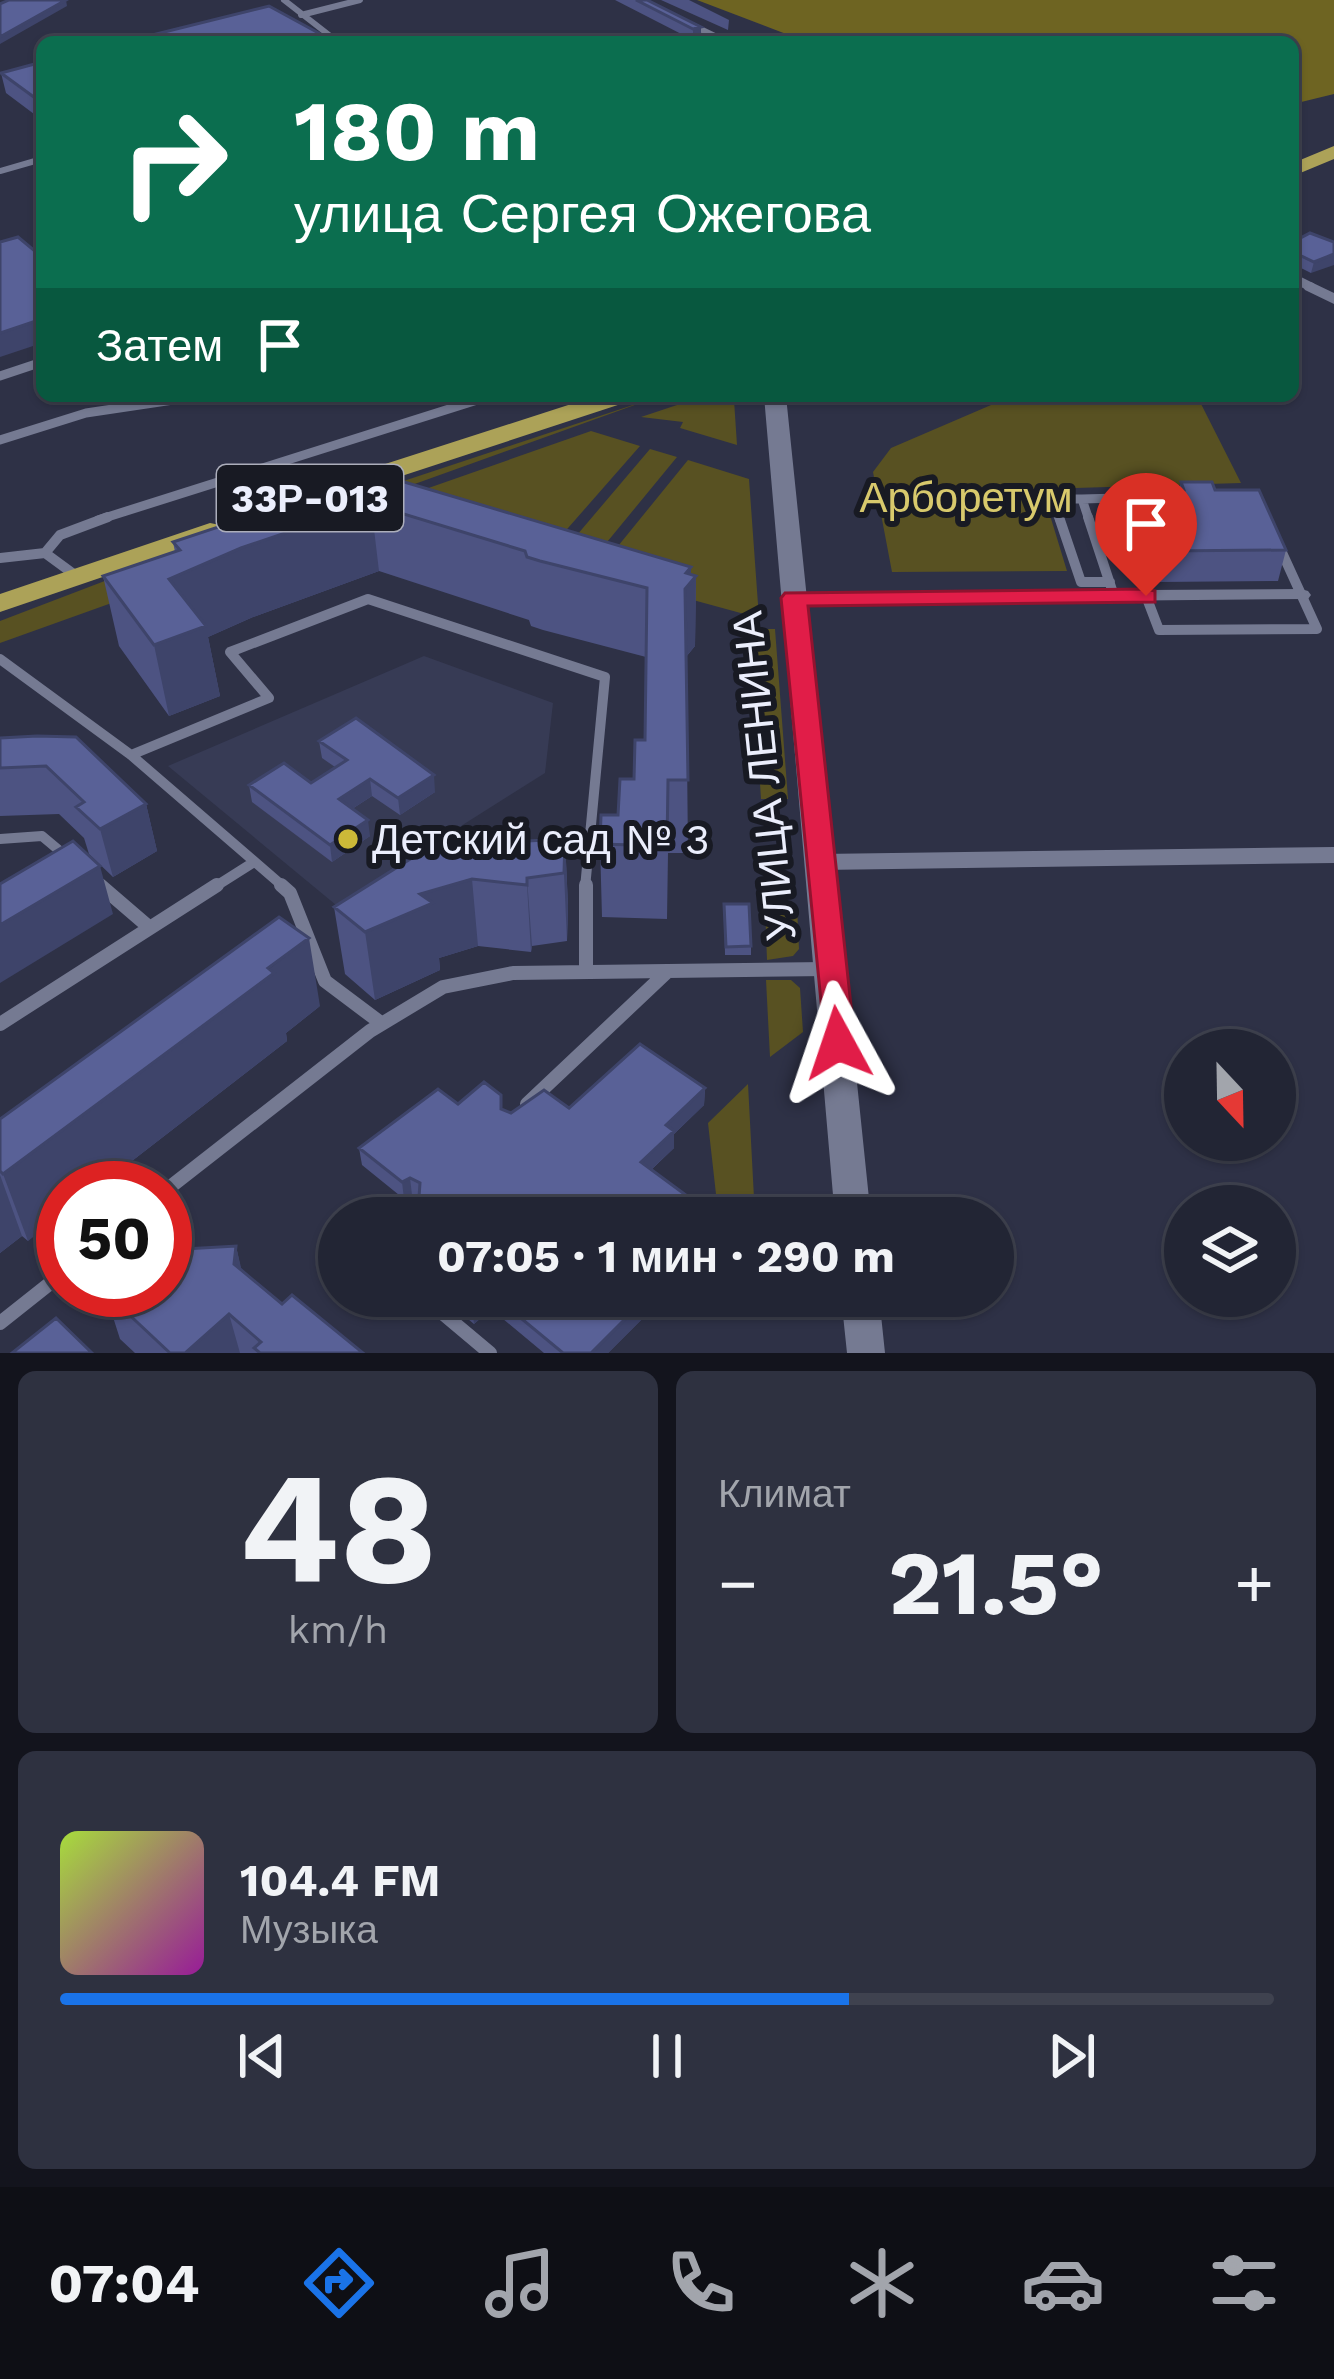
<!DOCTYPE html>
<html lang="ru">
<head>
<meta charset="utf-8">
<style>
  body { margin:0; font-family:"Work Sans",sans-serif; background:#2e3140; color:#f1f3f6; height:100vh; display:flex; flex-direction:column; font-size:45px; white-space:nowrap }
  * { box-sizing:border-box; margin:0 }
  p { font-size:39px; color:#a2a5ac }
  .icon { flex:none; width:66px; height:66px; fill:none; stroke:currentColor; stroke-width:2; stroke-linecap:round; stroke-linejoin:round }
  .map { position:relative; height:1353px; overflow:hidden }
  .sheet { display:flex; flex-direction:column; gap:18px; padding:18px; background:#13141d; flex:1 }
  .sheet>* { flex:none }
  .guide { position:absolute; left:36px; top:36px; width:1263px; height:366px; border-radius:18px; box-shadow:0 3px 9px #0004,0 0 0 3px #3f424f; background:#0b6e4f; color:#fff; overflow:hidden }
  .needle { width:78px; rotate:158deg }
  .controls { position:absolute; left:1164px; top:1029px; display:grid; gap:24px }
  .controls a { display:grid; place-items:center; width:132px; height:132px; border-radius:50%; background:#222534; box-shadow:0 3px 9px #0004,0 0 0 3px #3f424f; font-size:60px }
  .speed { position:absolute; left:36px; top:1161px; display:flex; gap:24px; font-size:60px; font-weight:700; text-align:center }
  .speed>* { display:grid; place-content:center; width:156px; height:156px; border-radius:50%; background:#222534; box-shadow:0 3px 9px #0004,0 0 0 3px #3f424f; line-height:1 }
  .speed .limit { border:18px solid #d22; background:#fff; color:#111 }
  .pin { position:absolute; display:grid; place-items:center; width:102px; height:102px; color:#fff; margin:-123px -51px; border-radius:50% 50% 50% 0; rotate:-45deg; box-shadow:0 0 12px #0007 }
  .pin .icon { rotate:45deg }
  .me { position:absolute; width:132px; margin:-66px; rotate:355deg; stroke-linejoin:round; filter:drop-shadow(0 0 9px #0008) }
  .turn { display:flex; align-items:center; gap:42px; height:252px; padding:0 60px; font-size:54px }
  .turn .icon { width:156px; height:156px; stroke-width:2.5 }
  .turn b { display:block; font-size:84px; line-height:102px }
  .then { display:flex; align-items:center; height:114px; padding:0 60px; background:#0003; gap:24px; font-size:45px }
  .big { font-size:90px; font-weight:700; line-height:1.1 }
  .sheet .card { flex:1; display:flex; flex-direction:column; justify-content:center; gap:18px; min-width:0; padding:0 42px; border-radius:18px; background:#2e3140 }
  .sheet .dial { align-items:center; gap:0 }
  .dial b { font-size:156px; line-height:1 }
  .song { display:flex; align-items:center; gap:36px }
  .cover { width:144px; height:144px; border-radius:18px; background:linear-gradient(135deg,hsl(80 70% 55%),hsl(300 70% 35%)) }
  .played { height:12px; border-radius:6px; background:linear-gradient(90deg,#1a73e8 65%,#3f424f 65%) }
  .keys { display:flex; justify-content:space-around; direction:ltr }
  .heat { display:flex; justify-content:space-between; align-items:center; font-size:66px; direction:ltr }
  .sheet .tiles { flex:1; display:grid; gap:18px; grid-template-columns:1fr 1fr }
  .card:last-child { grid-column:span 2 }
  .trip { position:absolute; left:318px; top:1197px; width:696px; height:120px; border-radius:60px; background:#222534; box-shadow:0 3px 9px #0004,0 0 0 3px #3f424f; font-weight:700; line-height:120px; text-align:center }
  .tabs { display:flex; height:192px; justify-content:space-around; align-items:center; background:#0e0f15; color:#a2a5ac }
  .tabs .icon { width:84px; height:84px }
  .tabs .selected { color:#1a73e8 }
  .tabs b { font-size:54px; color:#f1f3f6 }
  .map>svg:first-child { display:block }
</style>
</head>
<body>
<div class="map">
<svg width="1334" height="1353" viewBox="0 0 1334 1353">
  <rect width="100%" height="100%" fill="#2e3146"/>
  <path fill="#373b55" d="M424,656L553,703L545,773L336,905L168,766Z"/>
  <path fill="#585122" d="M704,396L734,400L737,445L680,428L683,422L641,417Z
    M1012,396H1197L1241,483L1042,489L1067,571L892,572L873,472L891,448Z
    M657,397L359,504L366,512L0,643V621L123,574Z
    M591,431L640,446L547,552L377,506Z
    M650,449L677,457L589,564L560,555Z
    M688,460L749,479L759,618L616,579L601,567Z
    M750,629H775L788,799H761Z
    M765,907H797L799,949L793,956L767,960Z
    M766,980H791L800,988L803,1032L770,1057Z
    M748,1084L754,1198L735,1218H725L718,1212L708,1123Z"/>
  <path fill="#6e6422" d="M697,0H1334V94L1293,104V42H807Z"/>
  <g fill="none" stroke-linecap="round" stroke-linejoin="round">
    <path stroke="#757a92" stroke-width="6" d="M284,0L338,42
      M301,15L360,0
      M692,25L727,42
      M0,171L42,159"/>
    <path stroke="#757a92" stroke-width="9" d="M1293,278L1311,287
      M0,376L42,362
      M0,440L86,413L200,396
      M98,520L490,396
      M1060,520L1053,499H1082
      M1089,520L1082,499L1155,497"/>
    <path stroke="#757a92" stroke-width="10" d="M1059,517L1081,582H1110
      M1088,517L1114,596
      M0,558L45,553
      M75,575L45,553L60,535L108,517
      M1146,596L1159,630L1317,629L1279,546
      M0,659L131,755L285,888
      M131,755L269,698L230,652L368,599L605,677L585,888
      M0,839L42,836L67,857
      M100,885L104,888
      M213,888L254,862"/>
    <path stroke="#757a92" stroke-width="14" d="M100,885L150,928
      M281,885L290,893L325,981L381,1023
      M586,885V970
      M0,1024L217,885
      M527,1104L668,971
      M165,1191L370,1031L443,987L513,973L827,969
      M422,1296L490,1353
      M0,1323L63,1273"/>
    <path fill="#757a92" fill-rule="evenodd" d="M1311,282L1334,293V304L1305,290L1303,287Z
      M1301,589L1308,591L1311,595L1308,599L795,604L785,598L795,592Z
      M1334,847V863L821,870L813,868L809,862L813,856L821,854Z"/>
    <path fill="#757a92" fill-rule="evenodd" d="M764,396H786L871,1218H835Z
      M841,1296H879L885,1353H847Z"/>
    <path fill="#aca258" fill-rule="evenodd" d="M1334,146V159L1293,176V163Z
      M596,396H633L630,401L304,508H286L282,502L286,496Z
      M210,523L220,525L224,531L220,537L0,612V594Z"/>
  </g>
  <path fill="#4d5382" d="M615,0H647L701,27V38L693,40Z
    M661,0H689L729,20L728,30Z
    M42,62V120L6,93L1,73Z
    M1293,242H1334L1311,273L1293,264Z
    M368,478L691,567V575L696,576L695,646L686,657L688,853H668L667,919L602,917L600,844L618,815L634,779L645,740L646,657L543,630L531,626L529,620L379,571L253,617L208,637L220,696L169,716L119,646L103,576L175,552L173,542L343,499Z
    M1181,482L1215,490L1286,550L1278,581L1158,582L1136,521L1142,491L1179,490Z
    M0,738L146,804L157,851L113,877L89,854L84,838L59,814L0,816Z
    M319,741L435,792L400,815L372,796L352,809L370,836L332,862L252,802L249,785L311,783L335,767L322,758Z
    M565,839L568,906L567,941L532,946L531,952L478,946L439,958L440,970L375,1000L345,974L334,907Z
    M724,904L751,946V955H725Z
    M320,1006L286,1033L287,1041L97,1188H63L28,1241L22,1236L0,1253V1119Z
    M705,1088L704,1105L674,1134V1148L651,1170L717,1218H397V1214L418,1198L412,1195L404,1199L362,1165L359,1148L458,1104L502,1109L511,1113L569,1108Z
    M236,1246L241,1270L282,1304L363,1353H135L120,1339L105,1292L184,1249Z
    M440,1296H665L608,1353H544L491,1309L474,1324Z"/>
  <path fill="#3e446a" d="M66,0L67,6L0,44V37Z
    M701,27V38L693,40V29Z
    M1334,254V265L1311,273L1314,262Z
    M42,319V343L0,357V333Z
    M371,504L379,571L253,617L208,637L220,696L169,716L154,645L169,579L241,548Z
    M691,567V583L696,576L695,646L684,659L686,573Z
    M434,775L435,792L400,815L398,798Z
    M370,779L372,796L341,816L339,799Z
    M146,804L157,851L113,877L100,829Z
    M368,820L370,836L332,862L330,845Z
    M565,839L568,906L567,941L564,873Z
    M100,866L113,914L0,983V925Z
    M527,878L532,946L531,952L527,885Z
    M472,879L478,946L439,958L440,970L375,1000L365,932L420,894Z
    M309,938L320,1006L286,1033L287,1041L97,1188H63V1214L28,1241L3,1174Z
    M705,1088L704,1105L674,1134V1148L641,1179V1162L666,1125Z
    M0,1175L22,1236L0,1253Z
    M410,1178L412,1195L404,1199L402,1182Z
    M236,1246L247,1293L234,1264Z
    M484,1296H489L491,1309L474,1324L472,1308Z
    M648,1296H665L608,1353H591Z
    M229,1314L240,1353H185Z"/>
  <path fill="#596197" stroke="#3e446a" stroke-width="3" d="M9,0H66L0,37V4Z
    M636,0H647L701,27L693,29Z
    M269,6L335,42H124Z
    M42,62V103L1,73Z
    M1310,233L1334,242V254L1314,262L1293,252V242Z
    M18,237L42,257V319L0,333V242Z
    M384,476L691,567L686,573L696,576L685,589L688,780H668L667,846L600,844L601,815H618L620,779H634L635,740H645L647,588L540,561L527,557L525,551L371,504L241,548L169,579L206,626L154,645L103,576L180,550L173,542L333,489L343,499L368,478Z
    M1181,482H1212L1215,490H1259L1286,550L1164,551L1142,491L1184,490Z
    M356,718L434,775L398,798L370,779L339,799L368,820L330,845L249,785L284,763L311,783L347,760L319,741Z
    M37,736L76,737L146,804L100,829L76,807L84,802L46,766L0,768V738Z
    M565,839L564,873L527,878V885L472,879L420,894L433,903L365,932L334,907L431,846Z
    M73,841L100,866L0,925V884Z
    M724,904H749L751,946L726,947Z
    M279,917L309,938L268,968L274,973L3,1174L0,1171V1119Z
    M640,1044L705,1088L666,1125L674,1131L641,1162L717,1218H401L397,1214L419,1197L420,1183L410,1178L402,1182L359,1148L438,1089L458,1104L484,1082L501,1095V1109L511,1113L544,1090L569,1108Z
    M165,1238L184,1249L236,1246L234,1264L282,1304L292,1295L363,1353H260L254,1348L261,1342L229,1314L185,1353H170L105,1292L107,1290H165Z
    M458,1296H484L472,1308Z
    M494,1296H648L591,1353H563Z
    M56,1318L92,1353H12Z"/>
  <path fill="#e11d48" stroke="#92132f" stroke-width="3" d="M1146,589L1155,591V602L808,606L855,1043L850,1052H826L781,598L785,593Z"/>
  <circle fill="#ccb938" stroke="#181a23" stroke-width="4.5" cx="348" cy="839" r="12"/>
  <g text-anchor="middle" dominant-baseline="central" stroke-width="12" stroke-linejoin="round" paint-order="stroke">
    <rect fill="#181a23" stroke="#acaebb" stroke-width="3" x="217" y="465" width="186" height="66" rx="9"/>
    <g font-size="39" font-weight="bold" fill="#ebeefc">
      <text x="310" y="498">33Р-013</text>
    </g>
    <g font-size="42" fill="#d8c96c" stroke="#181a23">
      <text x="966" y="497">Арборетум</text>
    </g>
    <g font-size="42" fill="#ebeefc" stroke="#181a23">
      <text transform="translate(764 776) rotate(-96)">УЛИЦА ЛЕНИНА</text>
    </g>
    <g font-size="42" fill="#ebeefc" stroke="#181a23" text-anchor="start">
      <text x="372" y="839">Детский сад № 3</text>
    </g>
  </g>
</svg>
<div class="controls">
<a><svg class="needle" viewBox="-14 -14 28 28"><path d="M0-13l5 13h-10z" fill="#e53935"/><path d="M0 13l5-13h-10z" fill="#a2a5ac"/></svg></a>
<a><svg class="icon" aria-label="layers" viewBox="0 0 24 24"><path d="M12 4l9 5-9 5-9-5zM3 14l9 5 9-5"/></svg></a>
</div>
<div class="speed"><div class="limit">50</div></div>
<div class="pin" style="left:1146px;top:596px;background:#d93025"><svg class="icon" aria-label="arrive" viewBox="0 0 24 24"><path d="M6 21V4h12l-3 4 3 4H6"/></svg></div>
<svg class="me" style="left:838px;top:1043px" viewBox="-20 -20 40 40"><path d="M0-17L14 15 0 8-14 15z" fill="#e11d48" stroke="#fff" stroke-width="4"/></svg>
<div class="trip">07:05 · 1 мин · 290 m</div>
<div class="guide">
<div class="turn"><svg class="icon" aria-label="right" viewBox="0 0 24 24"><path d="M7 20v-9h11M14 6l5 5-5 5"/></svg><div><b>180 m</b>улица Сергея Ожегова</div></div>
<div class="then">Затем<svg class="icon" aria-label="arrive" viewBox="0 0 24 24"><path d="M6 21V4h12l-3 4 3 4H6"/></svg></div>
</div>
</div>
<section class="sheet">
<div class="tiles">
<div class="card dial"><b>48</b><p>km/h</p></div>
<div class="card"><p>Климат</p>
<div class="heat"><a>−</a><b class="big">21.5°</b><a>+</a></div>
</div>
<div class="card">
<div class="song"><i class="cover"></i><div><b>104.4 FM</b><p>Музыка</p></div></div>
<div class="played"></div>
<div class="keys"><svg class="icon" aria-label="previous" viewBox="0 0 24 24"><path d="M18 5L8 12l10 7zM5 5v14"/></svg><svg class="icon" aria-label="pause" viewBox="0 0 24 24"><path d="M8 5v14M16 5v14"/></svg><svg class="icon" aria-label="next" viewBox="0 0 24 24"><path d="M6 5l10 7-10 7zM19 5v14"/></svg></div>
</div>
</div>
</section>
<nav class="tabs">
<b>07:04</b>
<svg class="icon selected" aria-label="directions" viewBox="0 0 24 24"><path d="M12 3l9 9-9 9-9-9zM9 14v-3h6M13 9l2 2-2 2"/></svg>
<svg class="icon" aria-label="music" viewBox="0 0 24 24"><path d="M9 18V5l10-2v13"/><circle cx="6" cy="18" r="3"/><circle cx="16" cy="16" r="3"/></svg>
<svg class="icon" aria-label="phone" viewBox="0 0 24 24"><path d="M5 4h4l2 5-3 2q2 4 5 5l2-3 5 2v4C11 20 4 13 5 4z"/></svg>
<svg class="icon" aria-label="climate" viewBox="0 0 24 24"><path d="M12 3v18M4 7l16 10M4 17L20 7"/></svg>
<svg class="icon" aria-label="car" viewBox="0 0 24 24"><path d="M5 17H2v-5l4-1 3-4h7l3 4 3 1v5h-3M9 17h6M6 11h13"/><circle cx="7" cy="17" r="2"/><circle cx="17" cy="17" r="2"/></svg>
<svg class="icon" aria-label="filters" viewBox="0 0 24 24"><path d="M4 7h16M4 17h16"/><circle cx="9" cy="7" r="2"/><circle cx="15" cy="17" r="2"/></svg>
</nav>
</body>
</html>
